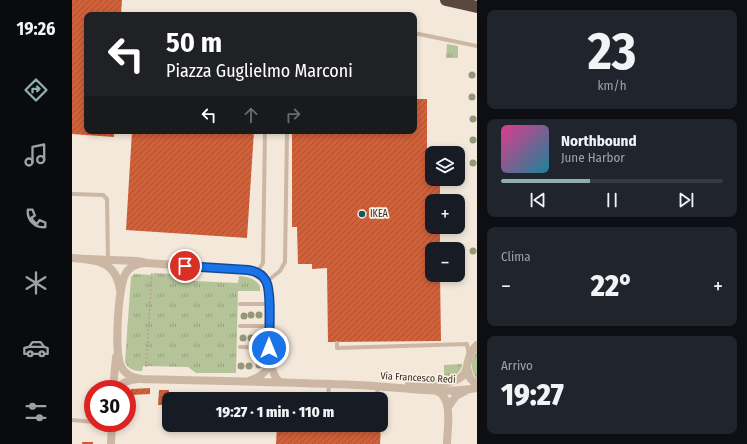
<!DOCTYPE html>
<html lang="it">
<head>
<meta charset="utf-8">
<style>
  body { margin:0; font-family:"Fira Sans Condensed",sans-serif; background:#20242c; color:#f1f3f6; height:100vh; display:flex; flex-direction:column; font-size:15px; white-space:nowrap }
  * { box-sizing:border-box; margin:0 }
  p { font-size:13px; color:#9ea1a6 }
  .icon { flex:none; width:22px; height:22px; fill:none; stroke:currentColor; stroke-width:2; stroke-linecap:round; stroke-linejoin:round }
  .map { position:relative; flex:1; overflow:hidden }
  .side { display:flex; flex-direction:column; gap:10px; padding:10px; background:#0d0f14; width:270px }
  .side>* { flex:none }
  .banner { position:absolute; left:12px; top:12px; width:333px; height:122px; border-radius:8px; box-shadow:0 2px 6px #0003; background:#202124; color:#fff; overflow:hidden }
  .buttons { position:absolute; left:353px; top:146px; display:grid; gap:8px }
  .buttons a { display:grid; place-items:center; width:40px; height:40px; border-radius:8px; background:#171b24; box-shadow:0 2px 6px #0003; font-size:20px }
  .speed { position:absolute; left:12px; top:380px; display:flex; gap:8px; font-size:20px; font-weight:700; text-align:center }
  .speed>* { display:grid; place-content:center; width:52px; height:52px; border-radius:50%; background:#171b24; box-shadow:0 2px 6px #0003; line-height:1 }
  .speed .limit { border:6px solid #d22; background:#fff; color:#111 }
  .pin { position:absolute; display:grid; place-items:center; width:34px; height:34px; color:#fff; margin:-17px; border:2px solid #fff; border-radius:50%; box-shadow:0 1px 4px #0007 }
  .me { position:absolute; width:44px; margin:-22px; rotate:0deg; stroke-linejoin:round; filter:drop-shadow(0 0 3px #0008) }
  .turn { display:flex; align-items:center; gap:14px; height:84px; padding:0 16px; font-size:18px }
  .turn .icon { width:52px; height:52px; stroke-width:2.5 }
  .turn b { display:block; font-size:28px; line-height:34px }
  .lanes { display:flex; align-items:center; height:38px; padding:0 16px; background:#0003; justify-content:center; gap:20px; direction:ltr }
  .lanes .off { opacity:.35 }
  .big { font-size:30px; font-weight:800; line-height:1.1 }
  .side .widget { flex:1; display:flex; flex-direction:column; justify-content:center; gap:6px; min-width:0; padding:0 14px; border-radius:8px; background:#20242c }
  .side .dial { align-items:center; gap:0 }
  .dial b { font-size:52px; line-height:1 }
  .song { display:flex; align-items:center; gap:12px }
  .cover { width:48px; height:48px; border-radius:6px; background:linear-gradient(135deg,hsl(330 70% 55%),hsl(190 70% 35%)) }
  .played { height:4px; border-radius:2px; background:linear-gradient(90deg,#90adb1 40%,#363941 40%) }
  .keys { display:flex; justify-content:space-around; direction:ltr }
  .heat { display:flex; justify-content:space-between; align-items:center; font-size:22px; direction:ltr }
  .trip { position:absolute; left:90px; top:392px; width:226px; height:40px; border-radius:8px; background:#171b24; box-shadow:0 2px 6px #0003; font-weight:800; line-height:40px; text-align:center }
  main { display:flex; flex:1; min-height:0 }
  .tabs { display:flex; flex-direction:column; width:72px; justify-content:space-around; align-items:center; background:#090b0e; color:#9ea1a6 }
  .tabs .icon { width:28px; height:28px }
  .tabs .on { color:#90adb1 }
  .tabs b { font-size:18px; color:#f1f3f6 }
  .map>svg:first-child { display:block }
</style>
</head>
<body>
<main>
<nav class="tabs">
<b>19:26</b>
<svg class="icon on" aria-label="directions" viewBox="0 0 24 24"><path d="M12 3l9 9-9 9-9-9zM9 14v-3h6M13 9l2 2-2 2"/></svg>
<svg class="icon" aria-label="music" viewBox="0 0 24 24"><path d="M9 18V5l10-2v13"/><circle cx="6" cy="18" r="3"/><circle cx="16" cy="16" r="3"/></svg>
<svg class="icon" aria-label="phone" viewBox="0 0 24 24"><path d="M5 4h4l2 5-3 2q2 4 5 5l2-3 5 2v4C11 20 4 13 5 4z"/></svg>
<svg class="icon" aria-label="climate" viewBox="0 0 24 24"><path d="M12 3v18M4 7l16 10M4 17L20 7"/></svg>
<svg class="icon" aria-label="car" viewBox="0 0 24 24"><path d="M5 17H2v-5l4-1 3-4h7l3 4 3 1v5h-3M9 17h6M6 11h13"/><circle cx="7" cy="17" r="2"/><circle cx="17" cy="17" r="2"/></svg>
<svg class="icon" aria-label="filters" viewBox="0 0 24 24"><path d="M4 7h16M4 17h16"/><circle cx="9" cy="7" r="2"/><circle cx="15" cy="17" r="2"/></svg>
</nav>
<div class="map">
<svg width="405" height="444" viewBox="0 0 405 444">
  <defs>
    <pattern id="grass-tufts" width="24" height="20" patternUnits="userSpaceOnUse"><rect width="24" height="20" fill="#b5c399"/><path d="M3 7l-1-3M5 7V3M7 7l1-3M15 17l-1-3M17 17v-4M19 17l1-3" fill="none" stroke="#949f7d"/></pattern>
    <pattern id="building-hatch" width="6" height="6" patternUnits="userSpaceOnUse"><rect width="6" height="6" fill="#ce623d"/><path d="M-1 1l2-2M0 6l6-6M5 7l2-2" fill="none" stroke="#a85133"/></pattern>
  </defs>
  <rect width="100%" height="100%" fill="#f3e8da"/>
  <path fill="url(#grass-tufts)" d="M375,44L386,46V58H374Z
    M82,273L118,275L122,281L166,283L167,276C177,277 182,278 188,286V291H166L164,373H124L116,367L71,366L70,371C62,371 57,370 53,362L59,277L62,274L81,275Z
    M405,351V379C398,370 398,360 405,351Z
    M390,364C389,374 381,377 372,378V365Z"/>
  <path fill="url(#building-hatch)" d="M0,0H50L49,15H15V131H42V137L0,134Z
    M342,99H355V165H360V179H368V201H360V227H368V249H360V275H368L369,341L256,342L255,268L240,269V264H226L225,227H220V131H342Z
    M60,131H182L175,238L54,230Z
    M78,388V394L59,395V389Z
    M87,390H97L96,405H86Z
    M205,425H309L308,444H204Z
    M10,442H21V444H10Z"/>
  <g fill="none" stroke-linecap="round" stroke-linejoin="round">
    <path stroke="#b8a18f" stroke-width="1.5" stroke-dasharray="2 2" stroke-linecap="butt" d="M74,367L80,272"/>
    <path stroke="#ccb7a5" stroke-width="4" d="M342,33L405,46
      M0,194L31,195L35,199L36,259
      M185,272L191,263L193,131
      M194,282L208,271L213,262L215,131
      M168,304H197
      M168,326H196
      M265,343V348L395,344L397,355
      M168,347L197,348
      M305,386L306,399
      M256,399L257,384
      M0,420L21,422"/>
    <path stroke="#ccb7a5" stroke-width="8" d="M0,258C25,260 44,261 48,290
      M15,259L65,261L75,263L176,270C189,272 194,279 197,291C197,308 192,376 209,382
      M72,263C65,264 58,266 54,273C46,285 42,354 49,366C53,375 60,377 69,379C140,381 212,382 284,385C323,386 367,395 405,388
      M395,368L398,378L405,385
      M179,380C189,377 195,372 197,361
      M337,384C351,383 389,388 394,370C397,360 396,353 405,345
      M41,389L44,357
      M45,389C50,382 57,380 65,379
      M364,391C382,396 375,430 375,444
      M376,407L384,396L395,390
      M39,444L40,423"/>
    <path stroke="#59463d" stroke-width="12" d="M374,0L405,7"/>
  </g>
  <g fill="#949879">
    <circle cx="400" cy="75" r="3.5"/>
    <circle cx="400" cy="97" r="3.5"/>
    <circle cx="401" cy="119" r="3.5"/>
    <circle cx="401" cy="140" r="3.5"/>
    <circle cx="401" cy="163" r="3.5"/>
    <circle cx="401" cy="251" r="3.5"/>
    <circle cx="179" cy="315" r="3.5"/>
    <circle cx="187" cy="315" r="3.5"/>
    <circle cx="172" cy="316" r="3.5"/>
    <circle cx="171" cy="338" r="3.5"/>
    <circle cx="179" cy="338" r="3.5"/>
    <circle cx="187" cy="338" r="3.5"/>
    <circle cx="187" cy="365" r="3.5"/>
    <circle cx="169" cy="366" r="3.5"/>
    <circle cx="177" cy="366" r="3.5"/>
  </g>
  <g fill="none" stroke-linecap="round" stroke-linejoin="round">
    <g stroke="#114b97" stroke-width="10">
      <path id="route" d="M113,266L176,270C184,271 190,274 194,281C200,292 197,334 197,348"/>
    </g>
    <use href="#route" stroke="#1a73e8" stroke-width="7"/>
  </g>
  <circle fill="#19575c" stroke="#fbf2e7" stroke-width="1.5" cx="290" cy="214" r="4"/>
  <g text-anchor="middle" dominant-baseline="central" stroke-width="3.5" stroke-linejoin="round" paint-order="stroke">
    <g font-size="10" fill="#372c27" stroke="#fbf2e7" text-anchor="start">
      <text x="298" y="214">IKEA</text>
    </g>
    <g font-size="10" fill="#372c27" stroke="#fbf2e7">
      <text transform="translate(346 378) rotate(3)">Via Francesco Redi</text>
    </g>
  </g>
</svg>
<div class="buttons">
<a><svg class="icon" aria-label="layers" viewBox="0 0 24 24"><path d="M12 4l9 5-9 5-9-5zM3 14l9 5 9-5"/></svg></a>
<a>+</a>
<a>−</a>
</div>
<div class="speed"><div class="limit">30</div></div>
<div class="pin" style="left:113px;top:266px;background:#d93025"><svg class="icon" aria-label="arrive" viewBox="0 0 24 24"><path d="M6 21V4h12l-3 4 3 4H6"/></svg></div>
<svg class="me" style="left:197px;top:348px" viewBox="-20 -20 40 40"><circle r="17" fill="#1a73e8" stroke="#fff" stroke-width="3"/><path d="M0-11L8 9 0 5-8 9z" fill="#fff"/></svg>
<div class="trip">19:27 · 1 min · 110 m</div>
<div class="banner">
<div class="turn"><svg class="icon" aria-label="left" viewBox="0 0 24 24"><path d="M17 20v-9H6M10 6l-5 5 5 5"/></svg><div><b>50 m</b>Piazza Guglielmo Marconi</div></div>
<div class="lanes"><svg class="icon" aria-label="left" viewBox="0 0 24 24"><path d="M17 20v-9H6M10 6l-5 5 5 5"/></svg><svg class="icon off" aria-label="ahead" viewBox="0 0 24 24"><path d="M12 20V5M6 11l6-6 6 6"/></svg><svg class="icon off" aria-label="right" viewBox="0 0 24 24"><path d="M7 20v-9h11M14 6l5 5-5 5"/></svg></div>
</div>
</div>
<section class="side">
<div class="widget dial"><b>23</b><p>km/h</p></div>
<div class="widget">
<div class="song"><i class="cover"></i><div><b>Northbound</b><p>June Harbor</p></div></div>
<div class="played"></div>
<div class="keys"><svg class="icon" aria-label="previous" viewBox="0 0 24 24"><path d="M18 5L8 12l10 7zM5 5v14"/></svg><svg class="icon" aria-label="pause" viewBox="0 0 24 24"><path d="M8 5v14M16 5v14"/></svg><svg class="icon" aria-label="next" viewBox="0 0 24 24"><path d="M6 5l10 7-10 7zM19 5v14"/></svg></div>
</div>
<div class="widget"><p>Clima</p>
<div class="heat"><a>−</a><b class="big">22°</b><a>+</a></div>
</div>
<div class="widget"><p>Arrivo</p><b class="big">19:27</b></div>
</section>
</main>
</body>
</html>
